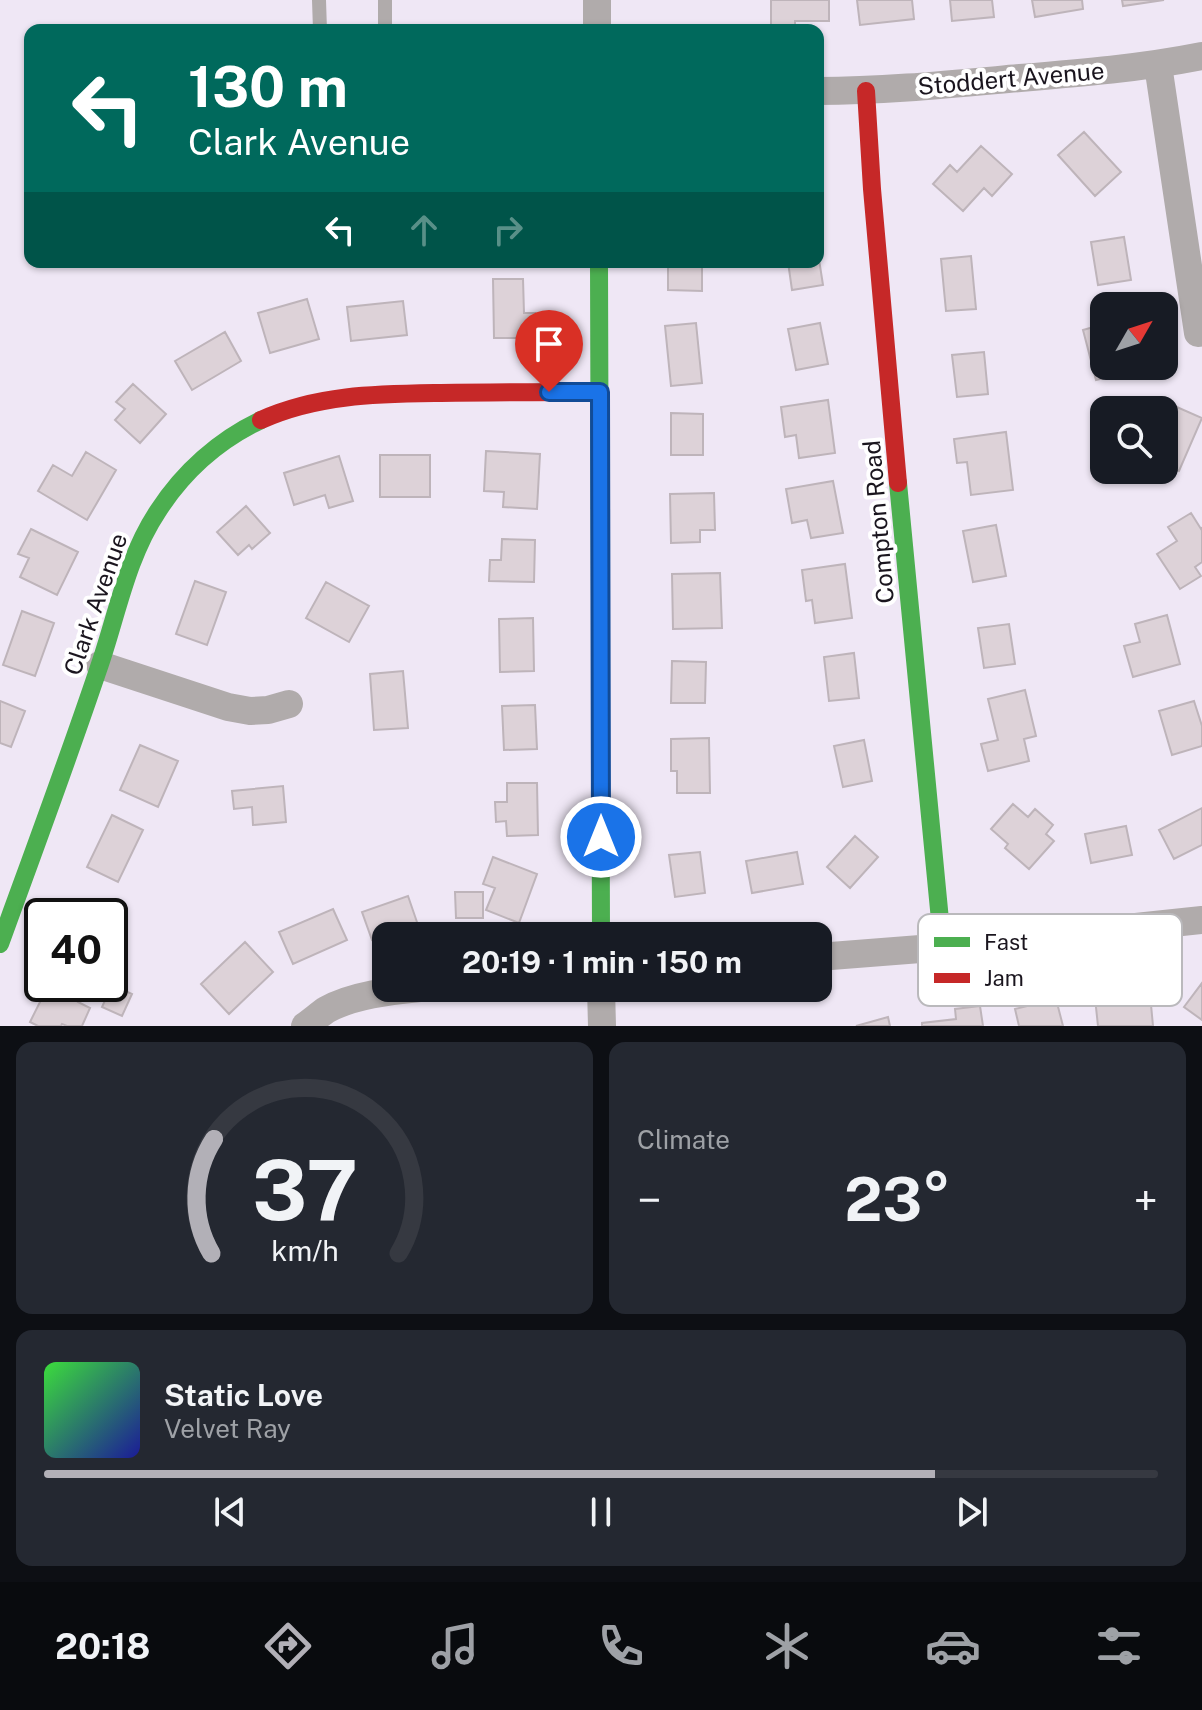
<!DOCTYPE html>
<html lang="en">
<head>
<meta charset="utf-8">
<style>
  body { margin:0; font-family:"Public Sans",sans-serif; background:#242831; color:#f1f3f6; height:100vh; display:flex; flex-direction:column; font-size:30px; white-space:nowrap }
  * { box-sizing:border-box; margin:0 }
  p { font-size:26px; color:#9ea1a6 }
  .icon { flex:none; width:44px; height:44px; fill:none; stroke:currentColor; stroke-width:2; stroke-linecap:round; stroke-linejoin:round }
  .map { position:relative; height:1026px; overflow:hidden }
  .panel { display:flex; flex-direction:column; gap:16px; padding:16px; background:#0d0f14; flex:1 }
  .panel>* { flex:none }
  .banner { position:absolute; left:24px; top:24px; width:800px; height:244px; border-radius:16px; box-shadow:0 2px 6px #0004; background:#00695c; color:#fff; overflow:hidden }
  .needle { width:52px; rotate:51deg }
  .controls { position:absolute; left:1090px; top:292px; display:grid; gap:16px }
  .controls a { display:grid; place-items:center; width:88px; height:88px; border-radius:16px; background:#171b24; box-shadow:0 2px 6px #0004; font-size:40px }
  .speed { position:absolute; left:24px; top:898px; display:flex; gap:16px; font-size:40px; font-weight:700; text-align:center }
  .speed>* { display:grid; place-content:center; width:104px; height:104px; border-radius:50%; background:#171b24; box-shadow:0 2px 6px #0004; line-height:1 }
  .speed .limit { border:4px solid #111; border-radius:12px; background:#fff; color:#111 }
  .pin { position:absolute; display:grid; place-items:center; width:68px; height:68px; color:#fff; margin:-82px -34px; border-radius:50% 50% 50% 0; rotate:-45deg; box-shadow:0 0 8px #0007 }
  .pin .icon { rotate:45deg }
  .me { position:absolute; width:88px; margin:-44px; rotate:0deg; stroke-linejoin:round; filter:drop-shadow(0 0 6px #0008) }
  .turn { display:flex; align-items:center; gap:28px; height:168px; padding:0 32px; font-size:36px }
  .turn .icon { width:104px; height:104px; stroke-width:2.5 }
  .turn b { display:block; font-size:56px; line-height:68px }
  .lanes { display:flex; align-items:center; height:76px; padding:0 32px; background:#0003; justify-content:center; gap:40px; direction:ltr }
  .lanes .off { opacity:.35 }
  .big { font-size:60px; font-weight:700; line-height:1.1 }
  .panel .widget { flex:1; display:flex; flex-direction:column; justify-content:center; gap:12px; min-width:0; padding:0 28px; border-radius:16px; background:#242831 }
  .panel .dial { align-items:center; gap:0 }
  .dial svg { height:208px; overflow:visible; fill:none; stroke:#363941; stroke-width:7; stroke-linecap:round; text-anchor:middle }
  .dial text { fill:#f1f3f6; stroke:none }
  .song { display:flex; align-items:center; gap:24px }
  .cover { width:96px; height:96px; border-radius:12px; background:linear-gradient(135deg,hsl(120 70% 55%),hsl(240 70% 35%)) }
  .played { height:8px; border-radius:4px; background:linear-gradient(90deg,#b2b0b7 80%,#363941 80%) }
  .keys { display:flex; justify-content:space-around; direction:ltr }
  .heat { display:flex; justify-content:space-between; align-items:center; font-size:44px; direction:ltr }
  .panel .tiles { flex:1; display:grid; gap:16px; grid-template-columns:1fr 1fr }
  .widget:last-child { grid-column:span 2 }
  .trip { position:absolute; left:372px; top:922px; width:460px; height:80px; border-radius:16px; background:#171b24; box-shadow:0 2px 6px #0004; font-weight:700; line-height:80px; text-align:center }
  .dock { display:flex; height:128px; justify-content:space-around; align-items:center; background:#090b0e; color:#9ea1a6 }
  .dock .icon { width:56px; height:56px }
  .dock .selected { color:#b2b0b7 }
  .dock b { font-size:36px; color:#f1f3f6 }
  .map>svg:first-child { display:block }
</style>
</head>
<body>
<div class="map">
<svg width="1202" height="1026" viewBox="0 0 1202 1026">
  <rect width="100%" height="100%" fill="#efe7f5"/>
  <path fill="#ddd2d8" stroke="#beb4ba" stroke-width="2" d="M771,0H829V21H795V30H771Z
    M857,0H912L914,19L860,25Z
    M950,0H992L994,17L952,21Z
    M1032,0H1082L1083,9L1035,17Z
    M1122,0H1164L1123,6Z
    M530,27V30H499V28Z
    M1084,132L1121,172L1095,196L1058,155Z
    M981,146L1012,174L992,196L984,188L963,211L933,184L950,165L957,172Z
    M1124,237L1131,280L1098,285L1091,242Z
    M818,253L823,285L792,290L788,262H818Z
    M971,256L976,309L946,311L941,259Z
    M668,262H702V291L668,290Z
    M493,279H523L524,313H535L536,338H494Z
    M307,299L319,339L270,353L258,313Z
    M403,301L407,335L351,341L347,307Z
    M696,323L702,383L671,386L665,326Z
    M820,323L828,364L796,370L788,329Z
    M1104,324V366H1127L1128,372L1096,380L1083,330Z
    M225,332L241,361L192,390L175,361Z
    M984,352L988,394L957,397L952,355Z
    M133,384L166,414L140,443L115,420L125,409L116,402Z
    M828,400L835,453L799,458L796,435L785,437L781,407Z
    M1170,404L1202,418L1179,471L1164,465V410L1166,411Z
    M671,413L703,414V455H671Z
    M1006,432L1013,490L971,495L967,462L957,463L954,439Z
    M486,451L540,454L537,509L503,507L504,492L484,491Z
    M86,452L116,470L87,520L38,491L53,465L72,476Z
    M380,455H430V497H380Z
    M339,456L353,501L329,508L325,495L294,505L284,473Z
    M833,481L843,533L811,538L807,520L792,523L786,489Z
    M714,493L715,530H700V542L671,543L670,494Z
    M246,506L270,533L252,549L249,545L238,555L217,532Z
    M1191,513L1201,529L1202,528V562L1195,567L1201,576L1180,589L1157,554L1177,541L1168,527Z
    M996,525L1006,576L973,582L963,531Z
    M31,529L78,552L57,595L20,577L29,558L18,554Z
    M502,539L535,540L534,582L489,581L490,560H501Z
    M845,564L852,618L815,623L812,600L806,601L802,570Z
    M720,573L722,628L673,629L672,574Z
    M195,581L226,592L207,645L176,634Z
    M326,582L369,606L349,642L306,618Z
    M22,611L54,623L35,676L3,665Z
    M1167,615L1180,664L1133,677L1124,646L1140,642L1135,624Z
    M533,618L534,671L500,672L499,619Z
    M1009,624L1015,664L984,668L978,628Z
    M854,653L859,698L829,701L824,657Z
    M672,661L706,662L705,703H671Z
    M403,671L408,728L374,730L370,674Z
    M1025,690L1036,736L1024,739L1029,761L988,771L981,744L998,740L988,699Z
    M0,701L25,711L11,747L0,743Z
    M1194,701L1202,726V746L1172,755L1159,711Z
    M535,705L537,749L504,750L502,706Z
    M709,738L710,793H677V771H671V739Z
    M864,740L872,781L843,787L834,746Z
    M140,745L178,761L158,807L120,790Z
    M507,783H537L538,835L507,836L506,821L496,822L495,802H507Z
    M283,786L286,822L253,825L252,807L234,809L232,791Z
    M1013,804L1028,817L1035,809L1053,825L1046,834L1054,841L1029,869L1005,848L1008,844L991,829Z
    M1202,808V845L1174,859L1159,830Z
    M112,815L143,830L118,882L87,867Z
    M1126,826L1132,855L1091,863L1085,834Z
    M855,836L878,857L850,888L827,867Z
    M700,852L705,893L675,897L669,855Z
    M797,852L803,884L752,893L746,861Z
    M493,857L537,874L519,923L486,910L495,888L483,884Z
    M455,892H483V918H456Z
    M408,896L418,925L372,940L362,912Z
    M86,903L114,917L110,926V916H80Z
    M333,909L347,940L293,964L279,932Z
    M245,942L273,972L229,1014L201,984Z
    M1202,983V1020L1184,1007Z
    M49,984L86,985L78,1002L90,1008L82,1026H67L62,1024L61,1026H38L30,1022Z
    M112,985L132,994L122,1016L102,1007Z
    M1150,994L1153,1026H1098L1095,998Z
    M1056,999L1063,1026H1019L1015,1009Z
    M980,1006L983,1026H922V1023L956,1019L955,1009Z
    M888,1017L890,1026H856Z"/>
  <g fill="none" stroke-linecap="round" stroke-linejoin="round">
    <path stroke="#b0abab" stroke-width="14" d="M319,0L320,30
      M385,0V30"/>
    <path stroke="#b0abab" stroke-width="28" d="M597,30V0
      M1158,65L1198,333
      M818,91C885,91 953,84 1020,78C1081,73 1142,68 1202,56
      M100,665L228,707L250,711L268,710L289,704
      M818,957L946,947L1202,920
      M601,988L602,1026
      M305,1026C312,1021 319,1015 326,1010C353,995 390,991 420,988"/>
    <path stroke="#4caf50" stroke-width="18" d="M599,262L601,936
      M898,483L940,920L946,947
      M0,944C33,853 67,762 98,670C117,616 126,559 158,511C183,472 219,440 261,420"/>
    <path stroke="#c62828" stroke-width="18" d="M866,91L872,189L898,483
      M261,420C319,394 379,394 441,393C494,392 547,392 600,392"/>
  </g>
  <g fill="none" stroke-linecap="round" stroke-linejoin="round">
    <g stroke="#114b97" stroke-width="20">
      <path id="route" d="M549,392H600L601,837"/>
    </g>
    <use href="#route" stroke="#1a73e8" stroke-width="14"/>
  </g>
  <g text-anchor="middle" dominant-baseline="central" stroke-width="8" stroke-linejoin="round" paint-order="stroke">
    <g font-size="24" fill="#1a151e" stroke="#fff">
      <text transform="translate(1011 78) rotate(-5)">Stoddert Avenue</text>
      <text transform="translate(878 522) rotate(-95)">Compton Road</text>
      <text transform="translate(95 604) rotate(-71)">Clark Avenue</text>
    </g>
  </g>
  <rect x="918" y="914" width="264" height="92" rx="12" fill="#fff" stroke="#bab9bc" stroke-width="2"/>
  <rect x="934" y="937" width="36" height="10" fill="#4caf50"/>
  <rect x="934" y="973" width="36" height="10" fill="#c62828"/>
  <g font-size="22" fill="#1a151e">
    <text x="984" y="950">Fast</text>
    <text x="984" y="986">Jam</text>
  </g>
</svg>
<div class="controls">
<a><svg class="needle" viewBox="-14 -14 28 28"><path d="M0-13l5 13h-10z" fill="#e53935"/><path d="M0 13l5-13h-10z" fill="#9ea1a6"/></svg></a>
<a><svg class="icon" aria-label="search" viewBox="0 0 24 24"><circle cx="10" cy="10" r="6"/><path d="M15 15l6 6"/></svg></a>
</div>
<div class="speed"><div class="limit">40</div></div>
<div class="pin" style="left:549px;top:392px;background:#d93025"><svg class="icon" aria-label="arrive" viewBox="0 0 24 24"><path d="M6 21V4h12l-3 4 3 4H6"/></svg></div>
<svg class="me" style="left:601px;top:837px" viewBox="-20 -20 40 40"><circle r="17" fill="#1a73e8" stroke="#fff" stroke-width="3"/><path d="M0-11L8 9 0 5-8 9z" fill="#fff"/></svg>
<div class="trip">20:19 · 1 min · 150 m</div>
<div class="banner">
<div class="turn"><svg class="icon" aria-label="left" viewBox="0 0 24 24"><path d="M17 20v-9H6M10 6l-5 5 5 5"/></svg><div><b>130 m</b>Clark Avenue</div></div>
<div class="lanes"><svg class="icon" aria-label="left" viewBox="0 0 24 24"><path d="M17 20v-9H6M10 6l-5 5 5 5"/></svg><svg class="icon off" aria-label="ahead" viewBox="0 0 24 24"><path d="M12 20V5M6 11l6-6 6 6"/></svg><svg class="icon off" aria-label="right" viewBox="0 0 24 24"><path d="M7 20v-9h11M14 6l5 5-5 5"/></svg></div>
</div>
</div>
<section class="panel">
<div class="tiles">
<div class="widget dial"><svg viewBox="0 0 100 80">
<path d="M14 69A42 42 0 1 1 86 69"/>
<path d="M14 69A42 42 0 0 1 15 25" stroke="#b2b0b7"/>
<text x="50" y="56" font-size="32" font-weight="700">37</text>
<text x="50" y="72" font-size="11">km/h</text>
</svg></div>
<div class="widget"><p>Climate</p>
<div class="heat"><a>−</a><b class="big">23°</b><a>+</a></div>
</div>
<div class="widget">
<div class="song"><i class="cover"></i><div><b>Static Love</b><p>Velvet Ray</p></div></div>
<div class="played"></div>
<div class="keys"><svg class="icon" aria-label="previous" viewBox="0 0 24 24"><path d="M18 5L8 12l10 7zM5 5v14"/></svg><svg class="icon" aria-label="pause" viewBox="0 0 24 24"><path d="M8 5v14M16 5v14"/></svg><svg class="icon" aria-label="next" viewBox="0 0 24 24"><path d="M6 5l10 7-10 7zM19 5v14"/></svg></div>
</div>
</div>
</section>
<nav class="dock">
<b>20:18</b>
<svg class="icon selected" aria-label="directions" viewBox="0 0 24 24"><path d="M12 3l9 9-9 9-9-9zM9 14v-3h6M13 9l2 2-2 2"/></svg>
<svg class="icon" aria-label="music" viewBox="0 0 24 24"><path d="M9 18V5l10-2v13"/><circle cx="6" cy="18" r="3"/><circle cx="16" cy="16" r="3"/></svg>
<svg class="icon" aria-label="phone" viewBox="0 0 24 24"><path d="M5 4h4l2 5-3 2q2 4 5 5l2-3 5 2v4C11 20 4 13 5 4z"/></svg>
<svg class="icon" aria-label="climate" viewBox="0 0 24 24"><path d="M12 3v18M4 7l16 10M4 17L20 7"/></svg>
<svg class="icon" aria-label="car" viewBox="0 0 24 24"><path d="M5 17H2v-5l4-1 3-4h7l3 4 3 1v5h-3M9 17h6M6 11h13"/><circle cx="7" cy="17" r="2"/><circle cx="17" cy="17" r="2"/></svg>
<svg class="icon" aria-label="filters" viewBox="0 0 24 24"><path d="M4 7h16M4 17h16"/><circle cx="9" cy="7" r="2"/><circle cx="15" cy="17" r="2"/></svg>
</nav>
</body>
</html>
